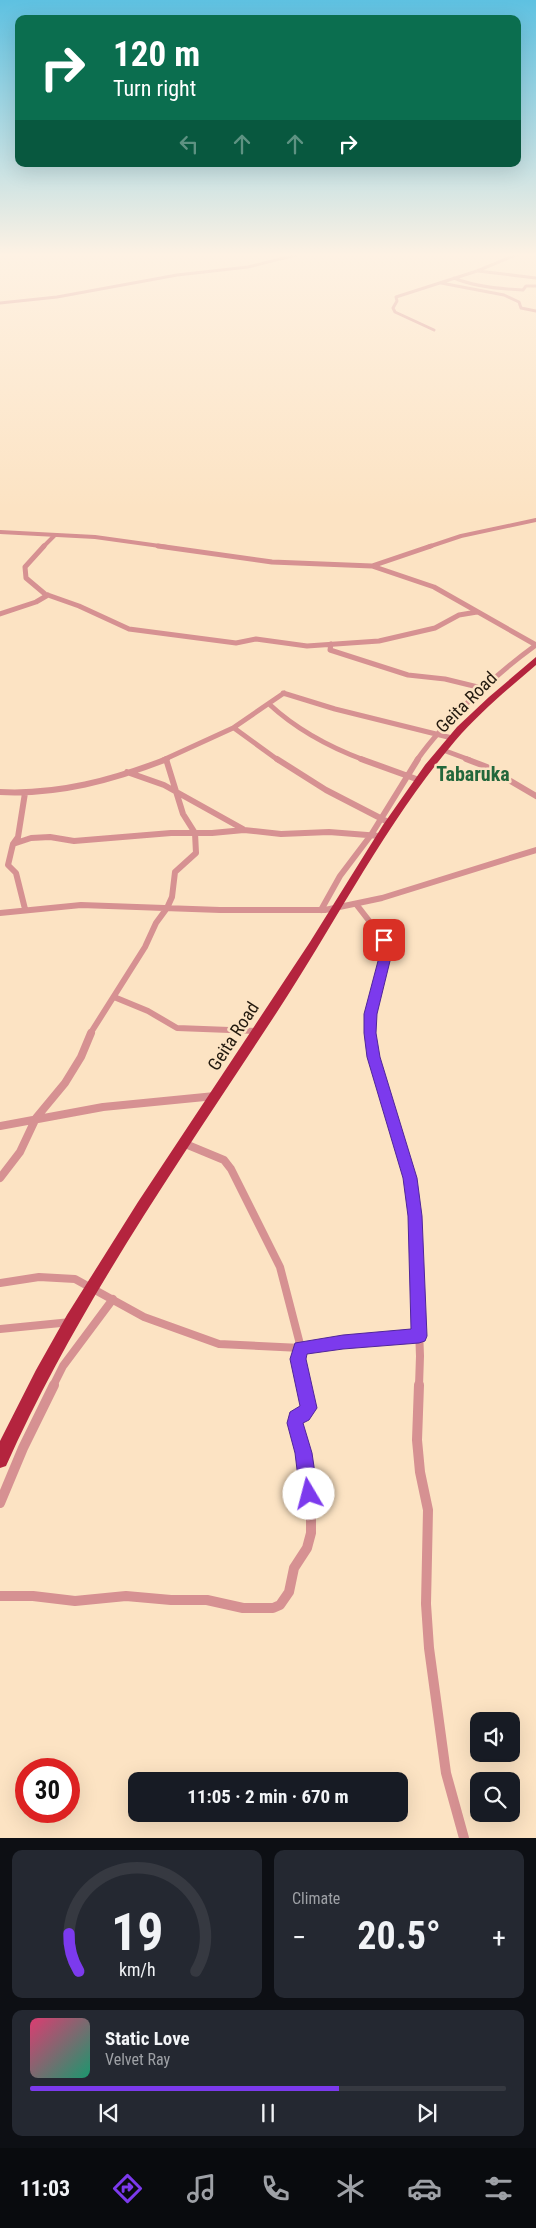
<!DOCTYPE html>
<html lang="en">
<head>
<meta charset="utf-8">
<style>
  body { margin:0; font-family:"Roboto Condensed",sans-serif; background:#242831; color:#f1f3f6; height:100vh; display:flex; flex-direction:column; font-size:19px; white-space:nowrap }
  * { box-sizing:border-box; margin:0 }
  p { font-size:16px; color:#9ea1a6 }
  .icon { flex:none; width:28px; height:28px; fill:none; stroke:currentColor; stroke-width:2; stroke-linecap:round; stroke-linejoin:round }
  .map { position:relative; height:1838px; overflow:hidden }
  .panel { display:flex; flex-direction:column; gap:12px; padding:12px; background:#0d0f14; flex:1 }
  .panel>* { flex:none }
  .top-card { position:absolute; left:15px; top:15px; width:506px; height:152px; border-radius:10px; box-shadow:0 5px 20px #0002; background:#0b6e4f; color:#fff; overflow:hidden }
  .buttons { position:absolute; left:470px; top:1712px; display:grid; gap:10px }
  .buttons a { display:grid; place-items:center; width:50px; height:50px; border-radius:10px; background:#171b24; box-shadow:0 5px 20px #0002; font-size:25px }
  .speed { position:absolute; left:15px; top:1758px; display:flex; gap:10px; font-size:25px; font-weight:700; text-align:center }
  .speed>* { display:grid; place-content:center; width:65px; height:65px; border-radius:50%; background:#171b24; box-shadow:0 5px 20px #0002; line-height:1 }
  .speed .limit { border:8px solid #d22; background:#fff; color:#111 }
  .pin { position:absolute; display:grid; place-items:center; width:42px; height:42px; color:#fff; margin:-21px; border-radius:10px; box-shadow:0 2px 8px #0006 }
  .me { position:absolute; width:55px; margin:-28px; rotate:352deg; stroke-linejoin:round; filter:drop-shadow(0 0 4px #0008) }
  .turn { display:flex; align-items:center; gap:18px; height:105px; padding:0 15px; font-size:22px }
  .turn .icon { width:65px; height:65px; stroke-width:2.5 }
  .turn b { display:block; font-size:35px; line-height:42px }
  .lanes { display:flex; align-items:center; height:48px; padding:0 15px; background:#0003; justify-content:center; gap:25px; direction:ltr }
  .lanes .off { opacity:.35 }
  .big { font-size:38px; font-weight:700; line-height:1.1 }
  .panel .widget { flex:1; display:flex; flex-direction:column; justify-content:center; gap:8px; min-width:0; padding:0 18px; border-radius:10px; background:#242831 }
  .panel .dial { align-items:center; gap:0 }
  .dial svg { height:130px; overflow:visible; fill:none; stroke:#363941; stroke-width:7; stroke-linecap:round; text-anchor:middle }
  .dial text { fill:#f1f3f6; stroke:none }
  .song { display:flex; align-items:center; gap:15px }
  .cover { width:60px; height:60px; border-radius:8px; background:linear-gradient(135deg,hsl(340 70% 55%),hsl(160 70% 35%)) }
  .played { height:5px; border-radius:2px; background:linear-gradient(90deg,#7c3aed 65%,#363941 65%) }
  .keys { display:flex; justify-content:space-around; direction:ltr }
  .heat { display:flex; justify-content:space-between; align-items:center; font-size:28px; direction:ltr }
  .panel .tiles { flex:1; display:grid; gap:12px; grid-template-columns:1fr 1fr }
  .widget:last-child { grid-column:span 2 }
  .trip { position:absolute; left:128px; top:1772px; width:280px; height:50px; border-radius:10px; background:#171b24; box-shadow:0 5px 20px #0002; font-weight:700; line-height:50px; text-align:center }
  .dock { display:flex; height:80px; justify-content:space-around; align-items:center; background:#090b0e; color:#9ea1a6 }
  .dock .icon { width:35px; height:35px }
  .dock .current { color:#7c3aed }
  .dock b { font-size:22px; color:#f1f3f6 }
  .map>svg:first-child { display:block }
</style>
</head>
<body>
<div class="map">
<svg width="536" height="1838" viewBox="0 0 536 1838">
  <rect width="100%" height="100%" fill="#fce3c3"/>
  <g fill="none" stroke-linecap="round" stroke-linejoin="round">
    <path stroke="#d69192" stroke-width="3" d="M478,271L536,278
      M454,278C475,287 500,289 523,290L526,286H536
      M441,283L504,295L519,302L521,308L536,311
      M0,303L57,297L177,275L248,267L308,252
      M434,330L395,312L393,308L397,301L396,297L477,271L523,252"/>
    <path stroke="#d69192" stroke-width="4" d="M0,532L95,537L167,547
      M43,547L55,535
      M428,547L461,536L536,520"/>
    <path stroke="#d69192" stroke-width="5" d="M44,546L25,567L26,578L45,594L79,606L129,629L236,643L256,639L307,646L379,641L435,628L459,615L477,612
      M158,546L272,562L372,566L434,587L536,645
      M372,566L431,546
      M0,614L36,602L48,595
      M331,644L330,650L408,675L445,679L486,689
      M283,693L335,709L452,738
      M269,704C297,730 329,747 364,760
      M234,728L278,760
      M443,750L470,760
      M163,760L233,728L284,693
      M417,760C445,720 496,674 536,645"/>
    <path stroke="#d69192" stroke-width="6" d="M277,759L326,790L386,821
      M361,759L419,780
      M466,759L487,767L536,796
      M127,772L164,785L243,829
      M0,792C58,795 113,780 167,759
      M25,793L18,837L13,844L8,865L16,873L25,909
      M13,844L31,838L50,837L74,841L171,833H212L244,830L281,834L329,832L380,836
      M356,904L384,940V961L370,1014V1034
      M321,910L340,876L371,835L418,759
      M0,913L81,905L220,910H325L382,898L536,850
      M114,997L148,1011L177,1028L256,1031
      M90,1034L145,947L156,923L167,908L172,897L175,872L196,853L195,833L183,814L166,759"/>
    <path stroke="#d69192" stroke-width="8" d="M370,1033L374,1057L410,1177L415,1216L420,1356L419,1386
      M0,1126L103,1107L215,1096
      M183,1143L224,1160L231,1169L280,1267L301,1348L298,1359L304,1386
      M0,1178L20,1152L36,1118L65,1083L81,1057L91,1033
      M0,1283L39,1277L75,1279L144,1317L219,1344L301,1348L343,1342L419,1336
      M0,1329L71,1322
      M53,1386L63,1366L113,1299"/>
    <path stroke="#d69192" stroke-width="10" d="M419,1385L417,1440L420,1472L428,1510L426,1604L429,1648L446,1773L464,1838
      M0,1503L23,1448L54,1385
      M0,1596H33L75,1601L126,1596L171,1600H207L243,1608H273L280,1605L289,1592L294,1568L307,1548L311,1533V1510L303,1453L295,1419L307,1412L308,1403L304,1385"/>
    <path fill="#b4243e" fill-rule="evenodd" d="M536,657V665C508,689 479,713 455,741C385,824 336,922 277,1012C181,1159 78,1305 6,1466L0,1468V1441L36,1370L67,1315L138,1202L310,942L383,825L425,765L457,727L489,697Z"/>
  </g>
  <linearGradient id="sky" x2="0" y2="1"><stop stop-color="#5ec1e1"/><stop offset="0.5" stop-color="#fef2e4"/><stop offset="1" stop-color="#fef2e4" stop-opacity="0"/></linearGradient>
  <rect width="536" height="509" fill="url(#sky)"/>
  <path fill="#7c3aed" stroke="#51269a" d="M384,936L390,940V961L377,1014L376,1033L380,1057L417,1178L422,1216L427,1336L425,1341L419,1343L343,1349L307,1354L306,1359L317,1408L309,1420L303,1423L312,1453L318,1494L315,1500L309,1503L303,1500L300,1494L295,1453L287,1423L290,1412L300,1406L290,1359L295,1343L343,1335L411,1329L408,1216L403,1178L367,1057L364,1033V1014L378,961L379,940Z"/>
  <g text-anchor="middle" dominant-baseline="central" stroke-width="5" stroke-linejoin="round" paint-order="stroke">
    <g font-size="18" fill="#231a0f" stroke="#fce3c3">
      <text transform="translate(466 702) rotate(-45)">Geita Road</text>
      <text transform="translate(233 1036) rotate(-57)">Geita Road</text>
    </g>
    <g font-size="20" font-weight="bold" fill="#23673b" stroke="#fce3c3">
      <text x="473" y="774">Tabaruka</text>
    </g>
  </g>
</svg>
<div class="buttons">
<a><svg class="icon" aria-label="sound" viewBox="0 0 24 24"><path d="M4 9h4l5-4v14l-5-4H4zM17 9q2 3 0 6"/></svg></a>
<a><svg class="icon" aria-label="search" viewBox="0 0 24 24"><circle cx="10" cy="10" r="6"/><path d="M15 15l6 6"/></svg></a>
</div>
<div class="speed"><div class="limit">30</div></div>
<div class="pin" style="left:384px;top:940px;background:#d93025"><svg class="icon" aria-label="arrive" viewBox="0 0 24 24"><path d="M6 21V4h12l-3 4 3 4H6"/></svg></div>
<svg class="me" style="left:309px;top:1494px" viewBox="-20 -20 40 40"><circle r="19" fill="#fff"/><path d="M0-13L10 11 0 6-10 11z" fill="#7c3aed"/></svg>
<div class="trip">11:05 · 2 min · 670 m</div>
<div class="top-card">
<div class="turn"><svg class="icon" aria-label="right" viewBox="0 0 24 24"><path d="M7 20v-9h11M14 6l5 5-5 5"/></svg><div><b>120 m</b>Turn right</div></div>
<div class="lanes"><svg class="icon off" aria-label="left" viewBox="0 0 24 24"><path d="M17 20v-9H6M10 6l-5 5 5 5"/></svg><svg class="icon off" aria-label="ahead" viewBox="0 0 24 24"><path d="M12 20V5M6 11l6-6 6 6"/></svg><svg class="icon off" aria-label="ahead" viewBox="0 0 24 24"><path d="M12 20V5M6 11l6-6 6 6"/></svg><svg class="icon" aria-label="right" viewBox="0 0 24 24"><path d="M7 20v-9h11M14 6l5 5-5 5"/></svg></div>
</div>
</div>
<section class="panel">
<div class="tiles">
<div class="widget dial"><svg viewBox="0 0 100 80">
<path d="M14 69A42 42 0 1 1 86 69"/>
<path d="M14 69A42 42 0 0 1 8 46" stroke="#7c3aed"/>
<text x="50" y="56" font-size="32" font-weight="700">19</text>
<text x="50" y="72" font-size="11">km/h</text>
</svg></div>
<div class="widget"><p>Climate</p>
<div class="heat"><a>−</a><b class="big">20.5°</b><a>+</a></div>
</div>
<div class="widget">
<div class="song"><i class="cover"></i><div><b>Static Love</b><p>Velvet Ray</p></div></div>
<div class="played"></div>
<div class="keys"><svg class="icon" aria-label="previous" viewBox="0 0 24 24"><path d="M18 5L8 12l10 7zM5 5v14"/></svg><svg class="icon" aria-label="pause" viewBox="0 0 24 24"><path d="M8 5v14M16 5v14"/></svg><svg class="icon" aria-label="next" viewBox="0 0 24 24"><path d="M6 5l10 7-10 7zM19 5v14"/></svg></div>
</div>
</div>
</section>
<nav class="dock">
<b>11:03</b>
<svg class="icon current" aria-label="directions" viewBox="0 0 24 24"><path d="M12 3l9 9-9 9-9-9zM9 14v-3h6M13 9l2 2-2 2"/></svg>
<svg class="icon" aria-label="music" viewBox="0 0 24 24"><path d="M9 18V5l10-2v13"/><circle cx="6" cy="18" r="3"/><circle cx="16" cy="16" r="3"/></svg>
<svg class="icon" aria-label="phone" viewBox="0 0 24 24"><path d="M5 4h4l2 5-3 2q2 4 5 5l2-3 5 2v4C11 20 4 13 5 4z"/></svg>
<svg class="icon" aria-label="climate" viewBox="0 0 24 24"><path d="M12 3v18M4 7l16 10M4 17L20 7"/></svg>
<svg class="icon" aria-label="car" viewBox="0 0 24 24"><path d="M5 17H2v-5l4-1 3-4h7l3 4 3 1v5h-3M9 17h6M6 11h13"/><circle cx="7" cy="17" r="2"/><circle cx="17" cy="17" r="2"/></svg>
<svg class="icon" aria-label="filters" viewBox="0 0 24 24"><path d="M4 7h16M4 17h16"/><circle cx="9" cy="7" r="2"/><circle cx="15" cy="17" r="2"/></svg>
</nav>
</body>
</html>
